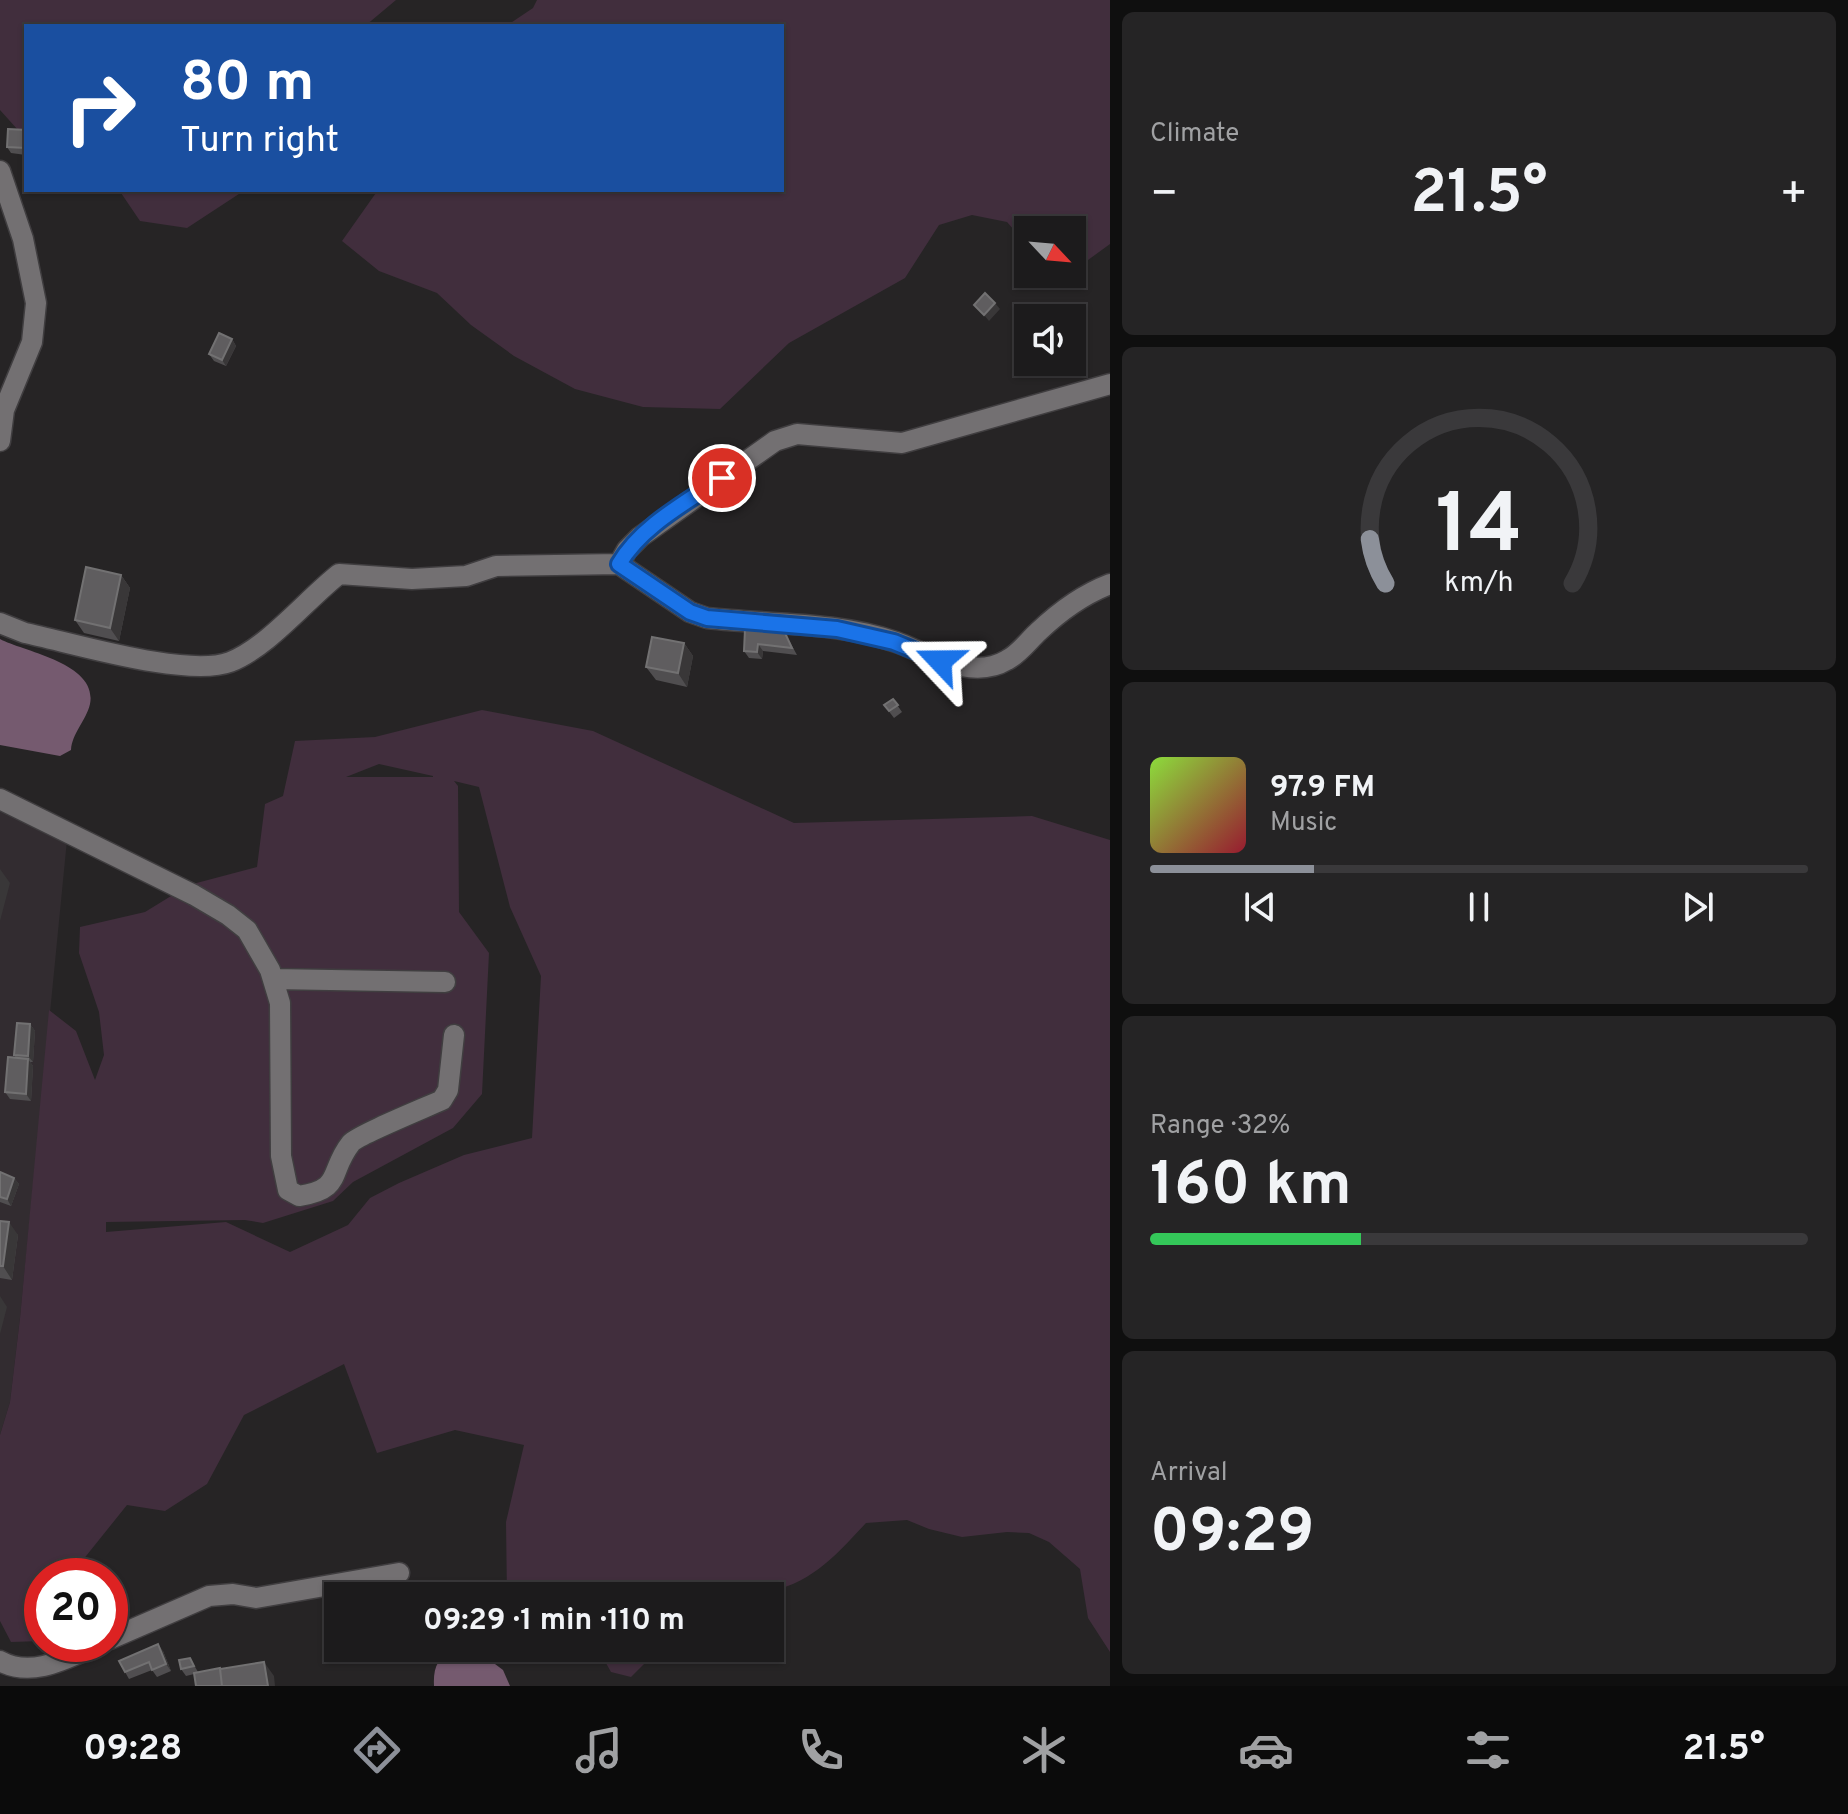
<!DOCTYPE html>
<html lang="en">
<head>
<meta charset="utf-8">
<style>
  body { margin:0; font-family:Overpass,sans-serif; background:#252425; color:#f1f3f6; height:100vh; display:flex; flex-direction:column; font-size:30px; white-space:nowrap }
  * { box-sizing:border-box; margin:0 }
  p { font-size:26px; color:#a0a1a3 }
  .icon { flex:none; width:44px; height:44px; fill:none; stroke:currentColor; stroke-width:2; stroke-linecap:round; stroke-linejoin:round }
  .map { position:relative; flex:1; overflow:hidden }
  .drawer { display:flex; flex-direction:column; gap:12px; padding:12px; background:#0f0f0f; width:738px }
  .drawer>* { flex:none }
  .guide { position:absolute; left:24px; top:24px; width:760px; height:168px; border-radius:0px; box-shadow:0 2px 6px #0004,0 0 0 2px #3a393b; background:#1a4fa0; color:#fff; overflow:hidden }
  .needle { width:52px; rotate:116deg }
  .fabs { position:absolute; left:1014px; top:216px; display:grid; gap:16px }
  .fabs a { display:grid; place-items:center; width:72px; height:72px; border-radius:0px; background:#1c1b1c; box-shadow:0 2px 6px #0004,0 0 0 2px #3a393b; font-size:40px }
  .speed { position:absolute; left:24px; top:1558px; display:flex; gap:16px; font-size:40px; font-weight:700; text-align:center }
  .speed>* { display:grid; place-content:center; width:104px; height:104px; border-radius:50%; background:#1c1b1c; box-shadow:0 2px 6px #0004,0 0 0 2px #3a393b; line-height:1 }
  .speed .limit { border:12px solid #d22; background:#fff; color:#111 }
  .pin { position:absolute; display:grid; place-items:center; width:68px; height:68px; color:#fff; margin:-34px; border:4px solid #fff; border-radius:50%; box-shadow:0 2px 8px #0007 }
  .me { position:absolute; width:88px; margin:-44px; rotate:293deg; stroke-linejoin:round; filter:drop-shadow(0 0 6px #0008) }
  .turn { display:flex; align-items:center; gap:28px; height:168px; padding:0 24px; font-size:36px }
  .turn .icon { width:104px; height:104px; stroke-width:2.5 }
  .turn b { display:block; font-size:56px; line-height:68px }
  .big { font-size:60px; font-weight:700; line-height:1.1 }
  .drawer .tile { flex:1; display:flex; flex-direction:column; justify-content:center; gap:12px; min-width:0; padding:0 28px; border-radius:12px; background:#252425 }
  .drawer .dial { align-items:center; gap:0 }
  .dial svg { height:208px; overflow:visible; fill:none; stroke:#3a393b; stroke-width:7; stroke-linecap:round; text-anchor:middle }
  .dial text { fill:#f1f3f6; stroke:none }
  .song { display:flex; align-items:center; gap:24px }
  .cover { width:96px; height:96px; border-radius:12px; background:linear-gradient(135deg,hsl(90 70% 55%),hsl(350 70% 35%)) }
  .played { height:8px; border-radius:4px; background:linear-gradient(90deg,#8c9099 25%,#3a393b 25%) }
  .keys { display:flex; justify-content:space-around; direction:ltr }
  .heat { display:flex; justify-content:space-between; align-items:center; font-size:44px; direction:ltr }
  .charge { height:12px; border-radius:6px; background:linear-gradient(90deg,#34c759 32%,#3a393b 0) }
  .trip { position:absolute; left:324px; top:1582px; width:460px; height:80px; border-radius:0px; background:#1c1b1c; box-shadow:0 2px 6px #0004,0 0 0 2px #3a393b; font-weight:700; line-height:80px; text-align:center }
  .dock { display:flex; height:128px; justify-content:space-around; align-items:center; background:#0b0b0b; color:#a0a1a3 }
  .dock .icon { width:56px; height:56px }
  .dock .selected { color:#8c9099 }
  .dock b { font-size:36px; color:#f1f3f6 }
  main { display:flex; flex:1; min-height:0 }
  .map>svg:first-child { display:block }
</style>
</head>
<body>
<main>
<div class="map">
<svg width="1110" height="1686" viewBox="0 0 1110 1686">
  <rect width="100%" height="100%" fill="#262425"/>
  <path fill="#322c30" d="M0,806L67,840L20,1318L10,1402L0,1435Z"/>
  <path fill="#412e3d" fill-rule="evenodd" d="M0,0H396L365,26H26V132L18,130L0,110Z
    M537,0H1110V244L1088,260L1072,257V230H1028V246L1007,222L972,215L939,225L905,278L789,343L720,409L643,407L575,389L514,356L471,325L437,293L379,271L342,241L378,190H782V26H506L533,8Z
    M119,190H245L187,228L140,221Z
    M482,710L593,731L794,823L1032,816L1110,840V1652L1088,1618L1080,1569L1049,1542L1029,1533L1007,1532L962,1537L929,1529L907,1520L866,1523C828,1564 808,1586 751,1596H507L506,1522L524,1445L455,1430L377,1453L344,1364L244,1415L207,1484L165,1511L127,1505L70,1576H42V1641L11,1642L0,1621V1435L10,1402L20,1318L49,1010L76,1031L95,1080L104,1055L99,1012L79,953L80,927L145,912L189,885L257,867L265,804L283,796L295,741L375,737ZM379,764L433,776V777H346ZM454,781L479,787L510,907L541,976L532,1138L464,1155L399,1183L370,1198L348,1225L290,1252L226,1222L106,1232V1222L245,1220L263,1223L333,1201L353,1182L453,1128L482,1094L489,953L459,912L458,786Z
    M557,1648H683L648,1660L631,1677L611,1672L602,1656Z"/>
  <path fill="#755a6f" d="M0,639C24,652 98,663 90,704C86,721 72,733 71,750L60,756L0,745Z
    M453,1648L475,1649L503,1670L510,1686H434C433,1667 438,1658 453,1648Z"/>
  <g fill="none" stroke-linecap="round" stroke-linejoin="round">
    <g stroke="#403e40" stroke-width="23">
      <path id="minor" d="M0,171L23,239L36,303L32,342L4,410L0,441
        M619,564L627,550L640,537L775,441L797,434L902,443L1110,384
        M0,623L25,633C73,643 187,678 230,662C267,648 307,599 339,574L412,579L466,576L496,566L619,564L690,612L707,618C769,625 836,621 896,642C929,654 972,681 1007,660C1019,654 1029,640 1039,631C1059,612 1084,594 1110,584
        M0,799L194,895L228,915L247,930L270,970L280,1003L281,1156L288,1190L299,1196C344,1189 328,1172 351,1143C358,1135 427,1107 442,1100L448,1090L454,1035
        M273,979L445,982
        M110,1639L209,1596L233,1594L256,1598L399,1573
        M0,1661C33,1679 69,1657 99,1644"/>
    </g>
    <use href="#minor" stroke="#737072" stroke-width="20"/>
  </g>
  <path fill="#504e50" d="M26,130V155L11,153L7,147Z
    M232,339L236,346L226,366L214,361L209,354Z
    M121,575L130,588L119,641L84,633L75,620Z
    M785,633L797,655L763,651L762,659L749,658L744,651Z
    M684,643L693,656L687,687L656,680L646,667Z
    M893,699L902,712L894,718L884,705Z
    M30,1024L35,1031L33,1062H30L33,1066L31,1101L10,1099L5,1092L16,1058L14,1055Z
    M0,1172L14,1178L19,1184L11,1206L0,1202Z
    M0,1221L18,1235L12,1280L0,1278Z
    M163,1651L171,1671L157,1677L152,1670L129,1679L125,1672Z
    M190,1658L198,1672L220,1669L274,1676L194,1674L186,1676L181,1669Z"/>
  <path fill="#393738" d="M995,303L1000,309L989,321L984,315Z
    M232,339L236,346L226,366L222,360Z
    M121,575L130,588L119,641L110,628Z
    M684,643L693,656L687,687L678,673Z
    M758,644L763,651L762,659L757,652Z
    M0,869L10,883L0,921Z
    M30,1024L35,1031L33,1062L28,1056Z
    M28,1059L33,1066L31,1101L26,1094Z
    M14,1178L19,1184L11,1206L7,1199Z
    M9,1222L18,1235L12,1280L3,1266Z
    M0,1296L7,1307L0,1334Z
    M158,1644L163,1651L171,1671L166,1664Z
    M264,1662L274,1676L275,1686H268Z"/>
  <path fill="#5f5d5f" stroke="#727172" stroke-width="2" d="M8,129L26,130V148L7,147Z
    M985,293L995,303L984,315L974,305Z
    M219,333L232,339L222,360L209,354Z
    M86,567L121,575L110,628L75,620Z
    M745,629L785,633L792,648L758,644L757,652L744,651Z
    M652,637L684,643L678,673L646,667Z
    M893,699L898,705L889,711L884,705Z
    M17,1023L30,1024L28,1056L14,1055Z
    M8,1057L28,1059L26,1094L5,1092Z
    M0,1172L14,1178L7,1199L0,1197Z
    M0,1221L9,1222L3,1266H0Z
    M158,1644L166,1664L152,1670L149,1662L125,1672L119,1661Z
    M190,1658L194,1666L181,1669L179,1660Z
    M264,1662L268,1686H222L220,1669Z
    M220,1668L222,1686H196L194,1673Z"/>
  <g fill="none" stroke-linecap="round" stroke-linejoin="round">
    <g stroke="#114b97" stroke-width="20">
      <path id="route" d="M722,478C687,502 641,526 619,564L690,612L707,618L837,629L894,642L940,661"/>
    </g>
    <use href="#route" stroke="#1a73e8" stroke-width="14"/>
  </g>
</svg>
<div class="fabs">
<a><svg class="needle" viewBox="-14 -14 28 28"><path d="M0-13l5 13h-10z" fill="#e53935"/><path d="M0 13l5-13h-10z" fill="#a0a1a3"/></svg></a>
<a><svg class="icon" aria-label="sound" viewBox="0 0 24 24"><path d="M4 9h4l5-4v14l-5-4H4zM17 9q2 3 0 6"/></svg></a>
</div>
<div class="speed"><div class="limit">20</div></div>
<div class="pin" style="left:722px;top:478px;background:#d93025"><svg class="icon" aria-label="arrive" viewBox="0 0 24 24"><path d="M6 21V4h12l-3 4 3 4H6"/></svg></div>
<svg class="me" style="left:940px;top:661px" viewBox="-20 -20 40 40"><path d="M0-17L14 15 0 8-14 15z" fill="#1a73e8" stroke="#fff" stroke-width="4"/></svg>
<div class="trip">09:29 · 1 min · 110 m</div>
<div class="guide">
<div class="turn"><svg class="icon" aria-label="right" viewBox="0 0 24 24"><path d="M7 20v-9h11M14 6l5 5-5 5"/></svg><div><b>80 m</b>Turn right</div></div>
</div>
</div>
<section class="drawer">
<div class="tile"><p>Climate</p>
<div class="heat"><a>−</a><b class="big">21.5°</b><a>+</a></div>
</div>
<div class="tile dial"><svg viewBox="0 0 100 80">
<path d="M14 69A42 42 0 1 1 86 69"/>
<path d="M14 69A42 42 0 0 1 8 52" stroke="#8c9099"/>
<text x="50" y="56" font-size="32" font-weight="700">14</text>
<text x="50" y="72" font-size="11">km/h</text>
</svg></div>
<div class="tile">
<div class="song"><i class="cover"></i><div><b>97.9 FM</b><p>Music</p></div></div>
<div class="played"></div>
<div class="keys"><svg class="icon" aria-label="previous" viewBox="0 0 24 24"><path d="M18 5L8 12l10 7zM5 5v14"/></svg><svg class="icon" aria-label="pause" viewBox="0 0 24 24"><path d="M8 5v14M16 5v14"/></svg><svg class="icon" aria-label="next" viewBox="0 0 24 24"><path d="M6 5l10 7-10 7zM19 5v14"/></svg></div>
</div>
<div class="tile"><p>Range · 32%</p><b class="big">160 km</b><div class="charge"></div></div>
<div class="tile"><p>Arrival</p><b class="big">09:29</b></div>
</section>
</main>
<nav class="dock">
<b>09:28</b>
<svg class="icon selected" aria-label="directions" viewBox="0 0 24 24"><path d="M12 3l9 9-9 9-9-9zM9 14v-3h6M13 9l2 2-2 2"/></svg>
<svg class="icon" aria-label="music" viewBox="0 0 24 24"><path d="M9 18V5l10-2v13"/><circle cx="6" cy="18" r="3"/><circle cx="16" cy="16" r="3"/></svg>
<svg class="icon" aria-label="phone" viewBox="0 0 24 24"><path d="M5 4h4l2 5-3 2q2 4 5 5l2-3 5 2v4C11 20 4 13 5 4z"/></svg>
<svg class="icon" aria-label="climate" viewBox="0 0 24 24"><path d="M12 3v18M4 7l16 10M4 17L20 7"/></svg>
<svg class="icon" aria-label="car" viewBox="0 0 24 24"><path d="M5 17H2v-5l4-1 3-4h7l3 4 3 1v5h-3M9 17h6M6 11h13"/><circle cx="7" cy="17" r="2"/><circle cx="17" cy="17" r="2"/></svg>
<svg class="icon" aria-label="filters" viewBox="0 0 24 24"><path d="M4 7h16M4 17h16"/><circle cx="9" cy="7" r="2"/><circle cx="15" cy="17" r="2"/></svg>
<b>21.5°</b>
</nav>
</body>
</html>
